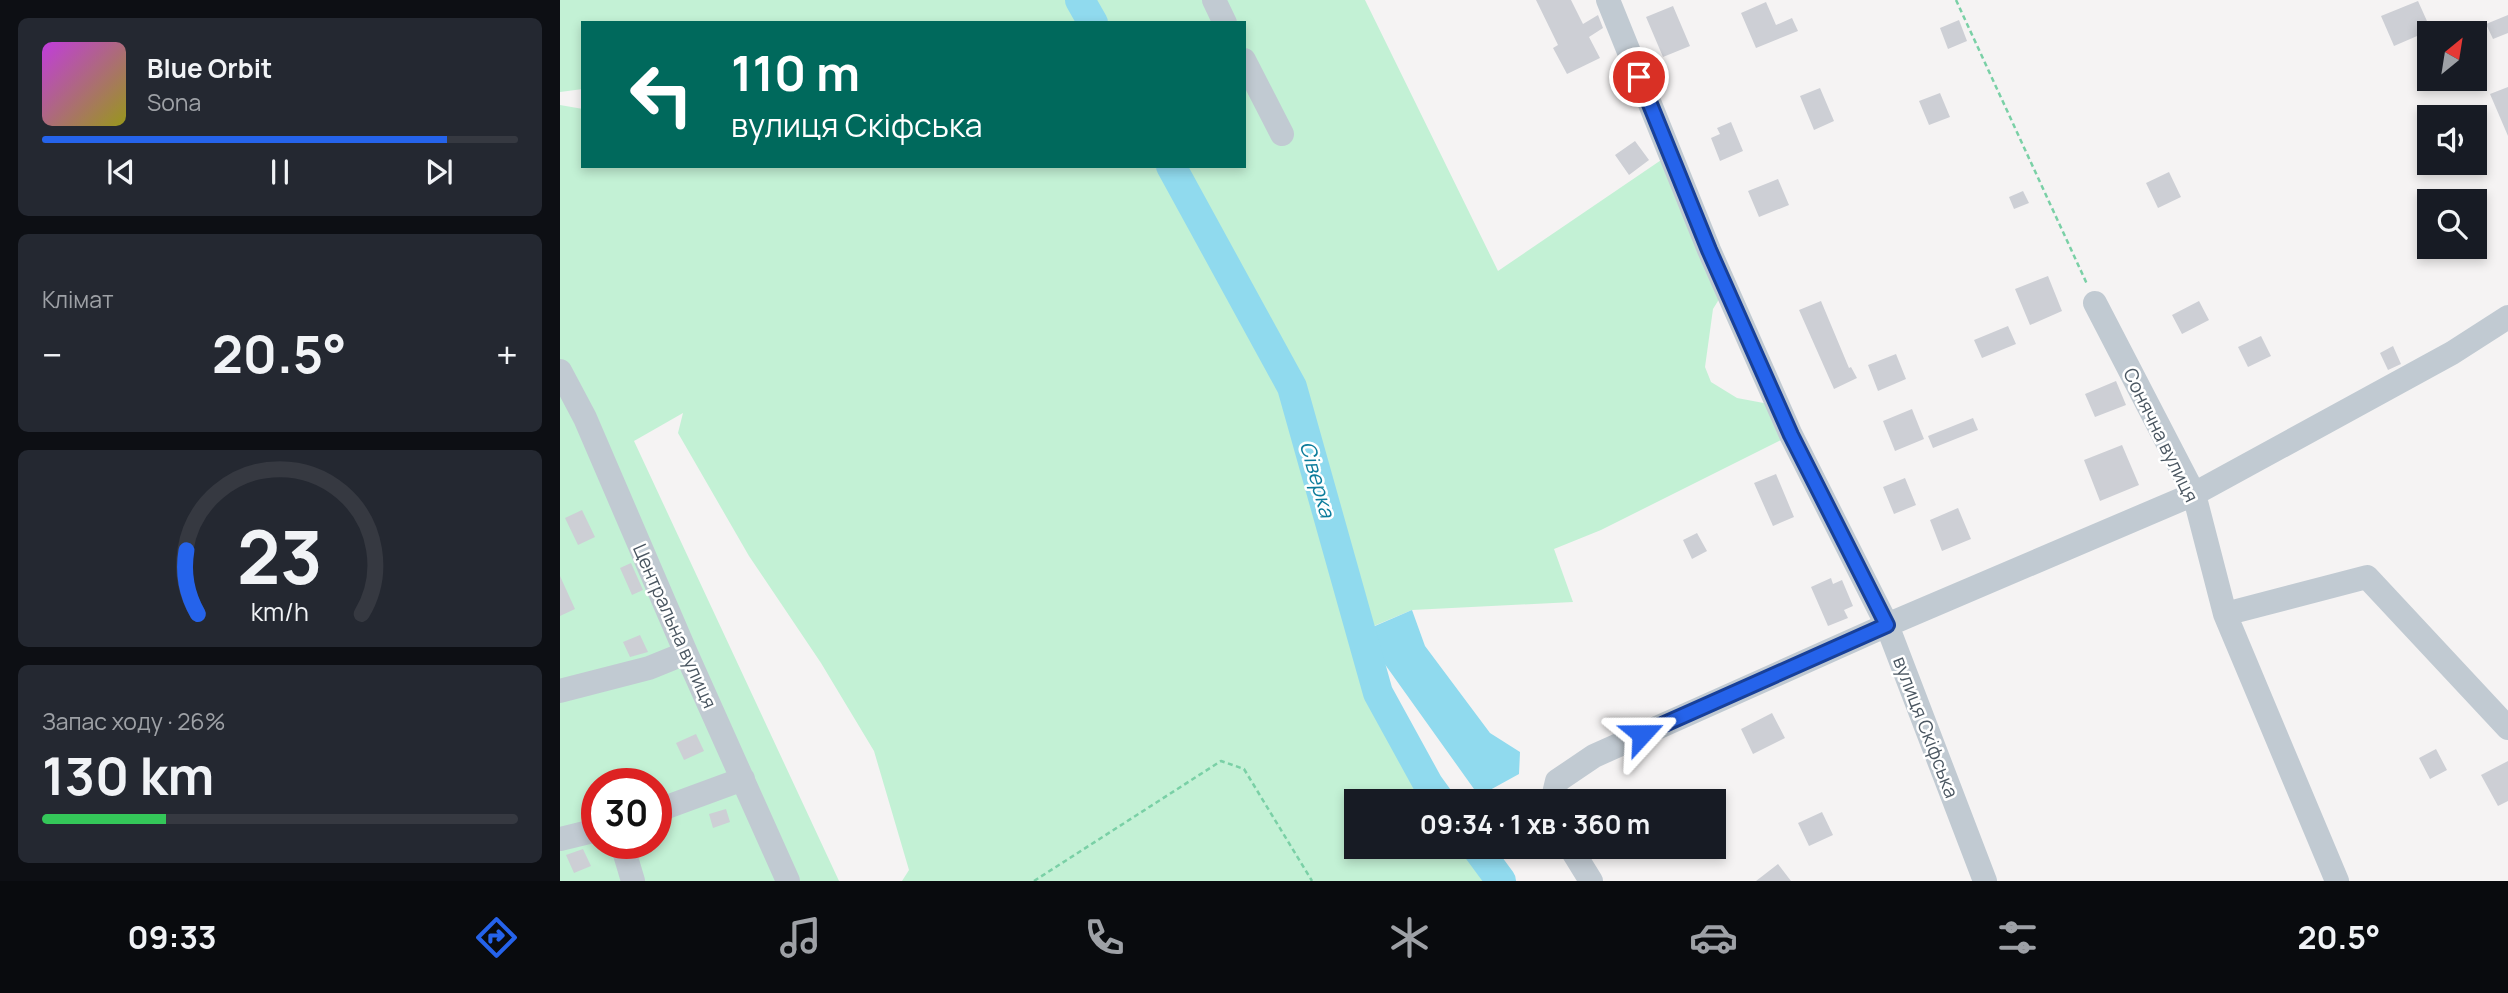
<!DOCTYPE html>
<html lang="uk">
<head>
<meta charset="utf-8">
<style>
  body { margin:0; font-family:Manrope,sans-serif; background:#242831; color:#f1f3f6; height:100vh; display:flex; flex-direction:column; font-size:26px; white-space:nowrap }
  * { box-sizing:border-box; margin:0 }
  p { font-size:23px; color:#9ea1a6 }
  .icon { flex:none; width:38px; height:38px; fill:none; stroke:currentColor; stroke-width:2; stroke-linecap:round; stroke-linejoin:round }
  .map { position:relative; flex:1; overflow:hidden }
  .panel { display:flex; flex-direction:column; gap:18px; padding:18px; background:#0d0f14; width:560px }
  .panel>* { flex:none }
  .banner { position:absolute; left:21px; top:21px; width:665px; height:147px; border-radius:0px; box-shadow:0 4px 10px #0003; background:#00695c; color:#fff; overflow:hidden }
  .needle { width:46px; rotate:30deg }
  .tools { position:absolute; left:1857px; top:21px; display:grid; gap:14px }
  .tools a { display:grid; place-items:center; width:70px; height:70px; border-radius:0px; background:#171b24; box-shadow:0 4px 10px #0003; font-size:35px }
  .speed { position:absolute; left:21px; top:768px; display:flex; gap:14px; font-size:35px; font-weight:700; text-align:center }
  .speed>* { display:grid; place-content:center; width:91px; height:91px; border-radius:50%; background:#171b24; box-shadow:0 4px 10px #0003; line-height:1 }
  .speed .limit { border:10px solid #d22; background:#fff; color:#111 }
  .pin { position:absolute; display:grid; place-items:center; width:60px; height:60px; color:#fff; margin:-30px; border:4px solid #fff; border-radius:50%; box-shadow:0 2px 7px #0007 }
  .me { position:absolute; width:77px; margin:-38px; rotate:66deg; stroke-linejoin:round; filter:drop-shadow(0 0 5px #0008) }
  .turn { display:flex; align-items:center; gap:24px; height:147px; padding:0 35px; font-size:32px }
  .turn .icon { width:91px; height:91px; stroke-width:2.5 }
  .turn b { display:block; font-size:49px; line-height:60px }
  .big { font-size:52px; font-weight:700; line-height:1.1 }
  .panel .card { flex:1; display:flex; flex-direction:column; justify-content:center; gap:10px; min-width:0; padding:0 24px; border-radius:10px; background:#242831 }
  .panel .dial { align-items:center; gap:0 }
  .dial svg { height:182px; overflow:visible; fill:none; stroke:#363941; stroke-width:7; stroke-linecap:round; text-anchor:middle }
  .dial text { fill:#f1f3f6; stroke:none }
  .song { display:flex; align-items:center; gap:21px }
  .cover { width:84px; height:84px; border-radius:10px; background:linear-gradient(135deg,hsl(290 70% 55%),hsl(60 70% 35%)) }
  .played { height:7px; border-radius:4px; background:linear-gradient(90deg,#2563eb 85%,#363941 85%) }
  .keys { display:flex; justify-content:space-around; direction:ltr }
  .heat { display:flex; justify-content:space-between; align-items:center; font-size:38px; direction:ltr }
  .charge { height:10px; border-radius:5px; background:linear-gradient(90deg,#34c759 26%,#363941 0) }
  .trip { position:absolute; left:784px; top:789px; width:382px; height:70px; border-radius:0px; background:#171b24; box-shadow:0 4px 10px #0003; font-weight:700; line-height:70px; text-align:center }
  .dock { display:flex; height:112px; justify-content:space-around; align-items:center; background:#090b0e; color:#9ea1a6 }
  .dock .icon { width:49px; height:49px }
  .dock .on { color:#2563eb }
  .dock b { font-size:32px; color:#f1f3f6 }
  main { display:flex; flex:1; min-height:0 }
  .map>svg:first-child { display:block }
</style>
</head>
<body>
<main>
<section class="panel">
<div class="card">
<div class="song"><i class="cover"></i><div><b>Blue Orbit</b><p>Sona</p></div></div>
<div class="played"></div>
<div class="keys"><svg class="icon" aria-label="previous" viewBox="0 0 24 24"><path d="M18 5L8 12l10 7zM5 5v14"/></svg><svg class="icon" aria-label="pause" viewBox="0 0 24 24"><path d="M8 5v14M16 5v14"/></svg><svg class="icon" aria-label="next" viewBox="0 0 24 24"><path d="M6 5l10 7-10 7zM19 5v14"/></svg></div>
</div>
<div class="card"><p>Клімат</p>
<div class="heat"><a>−</a><b class="big">20.5°</b><a>+</a></div>
</div>
<div class="card dial"><svg viewBox="0 0 100 80">
<path d="M14 69A42 42 0 1 1 86 69"/>
<path d="M14 69A42 42 0 0 1 9 41" stroke="#2563eb"/>
<text x="50" y="56" font-size="32" font-weight="700">23</text>
<text x="50" y="72" font-size="11">km/h</text>
</svg></div>
<div class="card"><p>Запас ходу · 26%</p><b class="big">130 km</b><div class="charge"></div></div>
</section>
<div class="map">
<svg width="1948" height="881" viewBox="0 0 1948 881">
  <rect width="100%" height="100%" fill="#f5f3f3"/>
  <path fill="#c3f1d5" fill-rule="evenodd" d="M0,0H805L938,271L1110,154L1166,288L1153,309L1145,367L1151,382L1177,398L1209,404L1231,435L1041,530L994,549L1013,602L852,610L790,636L868,784L881,801L796,802V847H916L941,881H342L349,870L314,751L261,663L189,556L118,433L123,413L74,441L279,881H0V105L23,109V166H684V23H23V89L0,92ZM37,784H96V844H37Z"/>
  <path fill="#90daee" d="M852,610L865,646L930,733L960,752L959,774L919,796L824,663L808,629Z"/>
  <g fill="none" stroke-linecap="round" stroke-linejoin="round">
    <path stroke="#90daee" stroke-width="30" d="M520,0L533,23
      M611,166L732,387L818,693L868,784L881,802
      M916,847L941,881"/>
  </g>
  <path fill="#cdcfd5" d="M976,0H1011L1023,24L1038,15L1043,28L1029,37L1040,58L1007,74L993,48L998,45Z
    M1858,1L1871,30L1834,46L1821,16Z
    M1206,2L1216,25L1232,18L1238,31L1196,48L1181,13Z
    M1113,6L1130,46L1103,57L1086,17Z
    M1948,15V33L1933,39L1926,24Z
    M1399,20L1407,41L1388,49L1380,28Z
    M1948,87V136L1930,94Z
    M1260,88L1274,121L1254,130L1240,96Z
    M1380,93L1390,117L1369,125L1359,101Z
    M1171,122L1183,151L1160,161L1151,138L1160,134L1157,128Z
    M1075,141L1089,160L1069,175L1055,155Z
    M1609,172L1621,197L1598,208L1586,183Z
    M1218,179L1229,205L1199,217L1188,191Z
    M1463,191L1469,203L1454,209L1449,197Z
    M1488,276L1502,311L1470,325L1455,289Z
    M1261,301L1289,368L1291,367L1297,378L1274,389L1239,310Z
    M1639,301L1649,320L1622,334L1612,315Z
    M1448,326L1456,344L1422,358L1414,340Z
    M1701,336L1711,356L1688,367L1678,347Z
    M1833,346L1841,364L1828,370L1820,353Z
    M1336,354L1346,379L1318,391L1308,365Z
    M1556,381L1566,405L1535,417L1525,394Z
    M1352,409L1364,439L1335,451L1323,421Z
    M1413,418L1418,430L1373,448L1368,436Z
    M1562,445L1579,485L1540,501L1524,460Z
    M1216,474L1234,517L1213,526L1194,483Z
    M1345,478L1356,505L1334,514L1323,487Z
    M1398,508L1411,539L1382,551L1370,520Z
    M22,510L35,537L18,545L5,518Z
    M1137,533L1147,551L1132,559L1123,540Z
    M71,563L83,590L72,595L60,568Z
    M0,576L15,609L0,616Z
    M1271,578L1273,584L1282,580L1293,606L1284,610L1288,618L1268,626L1251,587Z
    M80,635L88,652L70,657L63,642Z
    M1212,713L1225,738L1193,754L1181,729Z
    M136,734L144,751L124,760L116,743Z
    M1876,749L1887,770L1870,779L1859,758Z
    M1948,761V801L1938,806L1921,775Z
    M166,809L170,822L153,828L149,814Z
    M1262,812L1273,835L1249,846L1238,823Z
    M23,849L31,866L14,873L6,855Z
    M1218,864L1231,881H1196Z"/>
  <g fill="none" stroke-linecap="round" stroke-linejoin="round">
    <path stroke="#7ad0a6" stroke-width="2.5" stroke-dasharray="5 3.5" stroke-linecap="butt" d="M1396,0L1527,284
      M474,881L661,761L684,769L752,881"/>
    <path stroke="#c1cad2" stroke-width="24" d="M654,0L665,23
      M1048,0L1149,250L1231,435L1327,625L1425,881
      M684,60L722,134
      M1535,303L1634,494L1665,614L1777,881
      M0,371L25,418L126,653L228,881
      M1665,614L1807,577L1948,728
      M0,691L89,668L126,653
      M992,802L997,781L1034,756L1327,625L1634,494L1892,353L1948,317
      M96,811L183,779
      M0,839L37,830
      M62,844L73,881
      M1010,847L1031,881"/>
  </g>
  <g fill="none" stroke-linecap="round" stroke-linejoin="round">
    <g stroke="#184099" stroke-width="18">
      <path id="route" d="M1079,77L1149,250L1231,435L1327,625L1082,734"/>
    </g>
    <use href="#route" stroke="#2563eb" stroke-width="12"/>
  </g>
  <g text-anchor="middle" dominant-baseline="central" stroke-width="5" stroke-linejoin="round" paint-order="stroke">
    <g font-size="19" fill="#4a5661" stroke="#fff">
      <text transform="translate(1601 435) rotate(64)">Сонячна вулиця</text>
      <text transform="translate(115 626) rotate(66)">Центральна вулиця</text>
      <text transform="translate(1366 727) rotate(69)">вулиця Скіфська</text>
    </g>
    <g font-size="21" font-style="italic" fill="#0c7c9b" stroke="#fff">
      <text transform="translate(758 479) rotate(74)">Сіверка</text>
    </g>
  </g>
</svg>
<div class="tools">
<a><svg class="needle" viewBox="-14 -14 28 28"><path d="M0-13l5 13h-10z" fill="#e53935"/><path d="M0 13l5-13h-10z" fill="#9ea1a6"/></svg></a>
<a><svg class="icon" aria-label="sound" viewBox="0 0 24 24"><path d="M4 9h4l5-4v14l-5-4H4zM17 9q2 3 0 6"/></svg></a>
<a><svg class="icon" aria-label="search" viewBox="0 0 24 24"><circle cx="10" cy="10" r="6"/><path d="M15 15l6 6"/></svg></a>
</div>
<div class="speed"><div class="limit">30</div></div>
<div class="pin" style="left:1079px;top:77px;background:#d93025"><svg class="icon" aria-label="arrive" viewBox="0 0 24 24"><path d="M6 21V4h12l-3 4 3 4H6"/></svg></div>
<svg class="me" style="left:1082px;top:734px" viewBox="-20 -20 40 40"><path d="M0-17L14 15 0 8-14 15z" fill="#2563eb" stroke="#fff" stroke-width="4"/></svg>
<div class="trip">09:34 · 1 хв · 360 m</div>
<div class="banner">
<div class="turn"><svg class="icon" aria-label="left" viewBox="0 0 24 24"><path d="M17 20v-9H6M10 6l-5 5 5 5"/></svg><div><b>110 m</b>вулиця Скіфська</div></div>
</div>
</div>
</main>
<nav class="dock">
<b>09:33</b>
<svg class="icon on" aria-label="directions" viewBox="0 0 24 24"><path d="M12 3l9 9-9 9-9-9zM9 14v-3h6M13 9l2 2-2 2"/></svg>
<svg class="icon" aria-label="music" viewBox="0 0 24 24"><path d="M9 18V5l10-2v13"/><circle cx="6" cy="18" r="3"/><circle cx="16" cy="16" r="3"/></svg>
<svg class="icon" aria-label="phone" viewBox="0 0 24 24"><path d="M5 4h4l2 5-3 2q2 4 5 5l2-3 5 2v4C11 20 4 13 5 4z"/></svg>
<svg class="icon" aria-label="climate" viewBox="0 0 24 24"><path d="M12 3v18M4 7l16 10M4 17L20 7"/></svg>
<svg class="icon" aria-label="car" viewBox="0 0 24 24"><path d="M5 17H2v-5l4-1 3-4h7l3 4 3 1v5h-3M9 17h6M6 11h13"/><circle cx="7" cy="17" r="2"/><circle cx="17" cy="17" r="2"/></svg>
<svg class="icon" aria-label="filters" viewBox="0 0 24 24"><path d="M4 7h16M4 17h16"/><circle cx="9" cy="7" r="2"/><circle cx="15" cy="17" r="2"/></svg>
<b>20.5°</b>
</nav>
</body>
</html>
